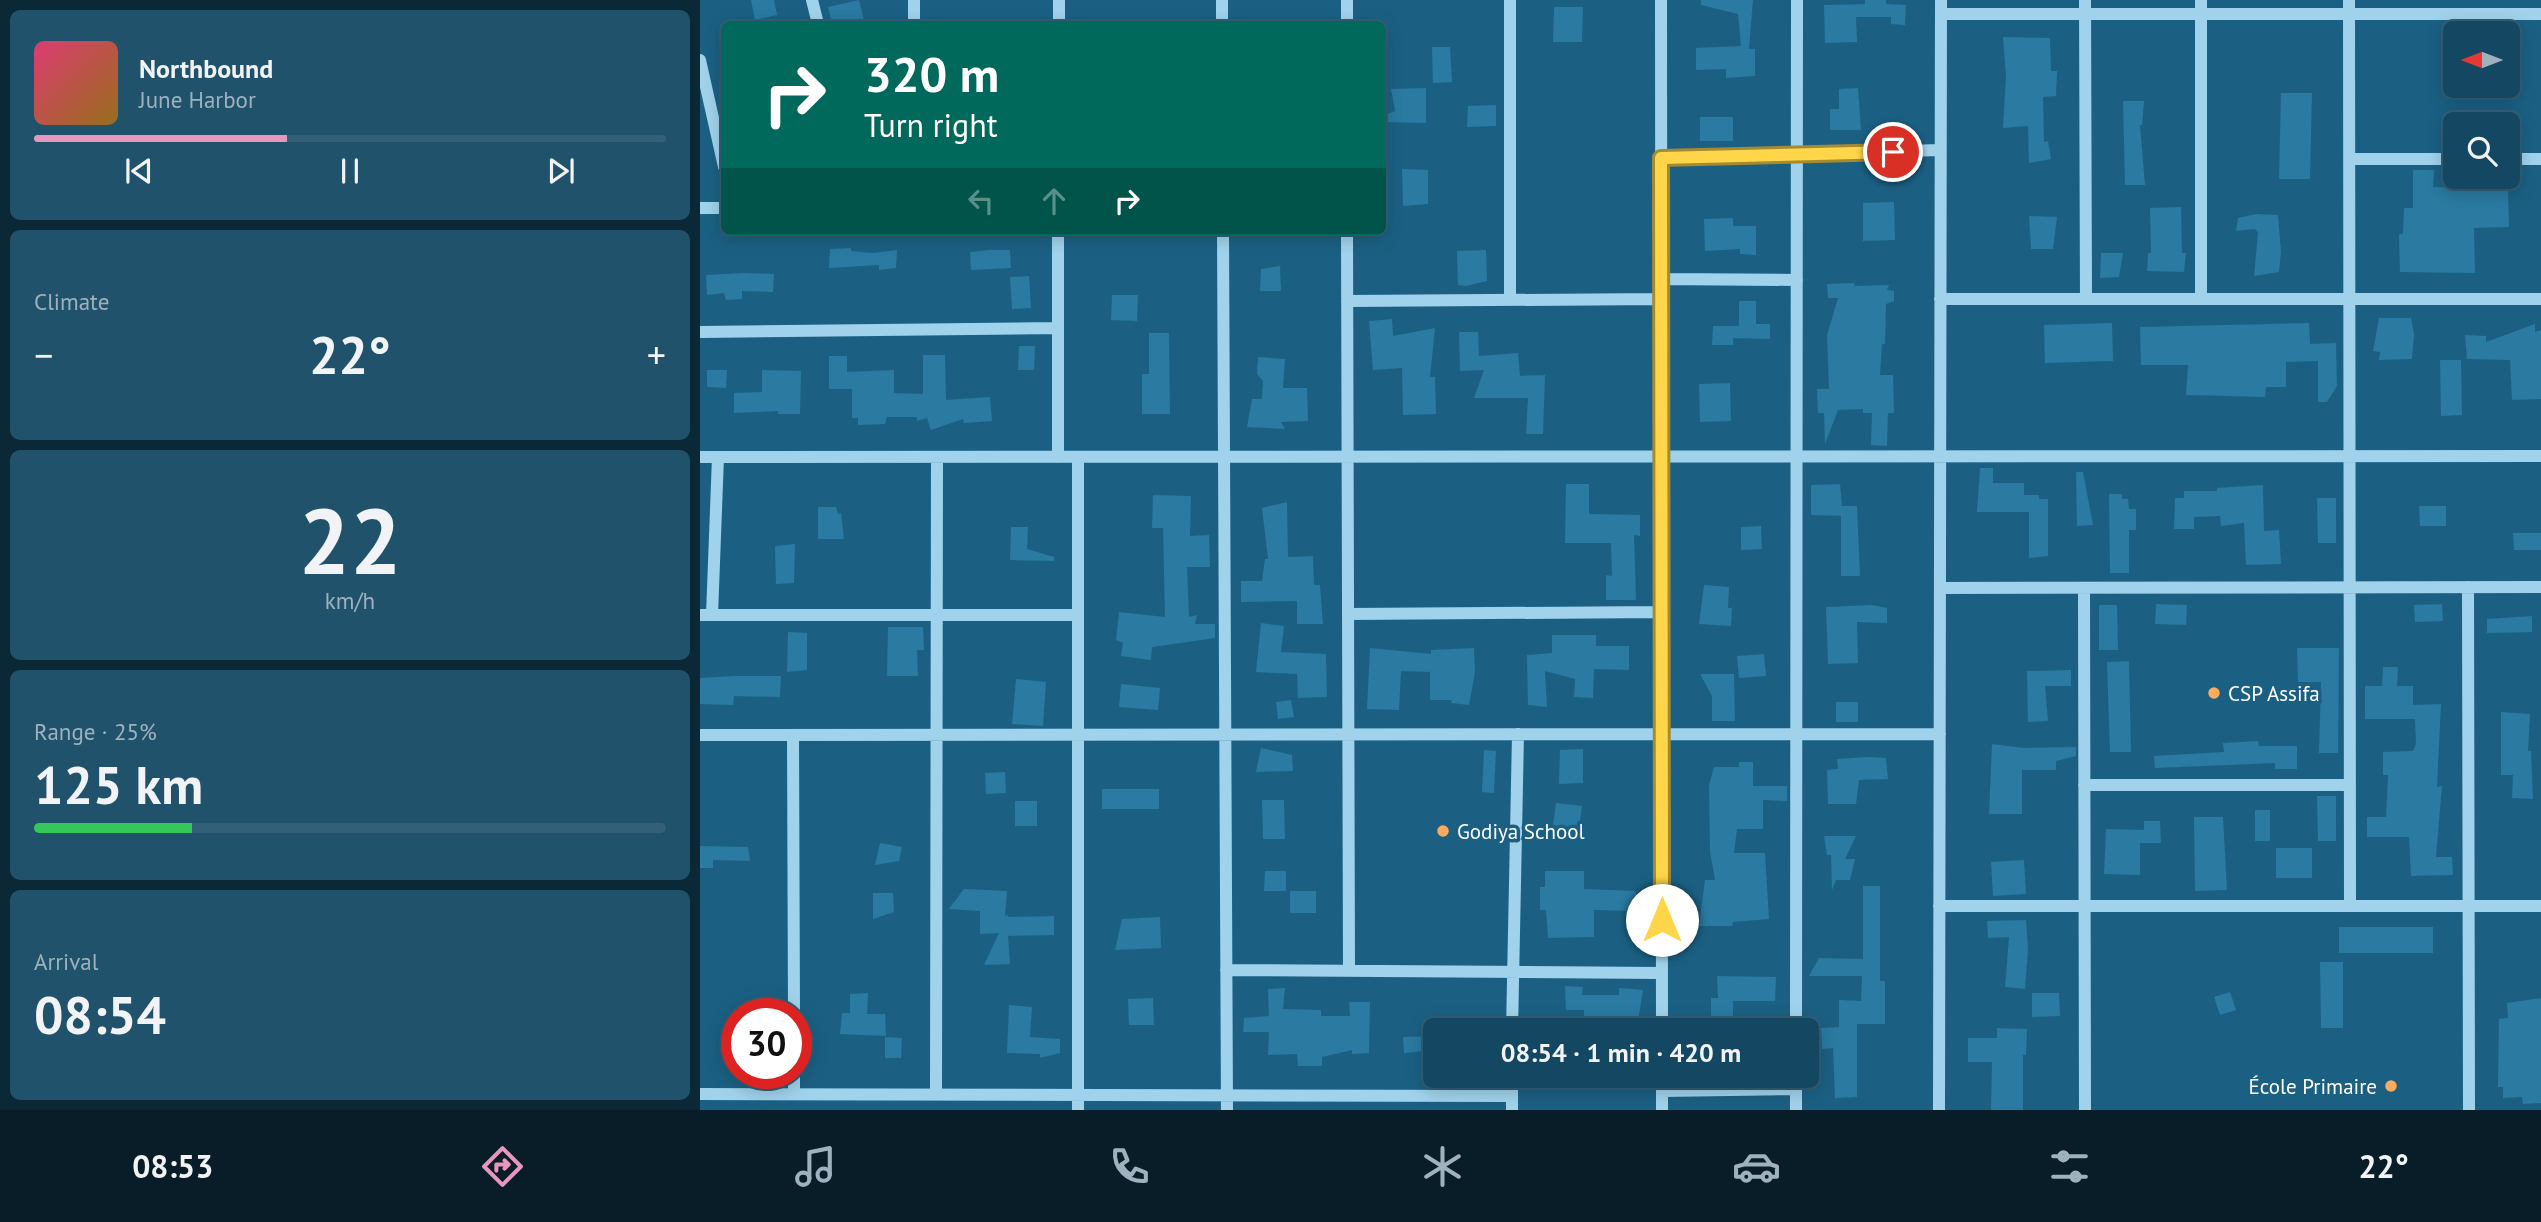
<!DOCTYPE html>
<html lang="en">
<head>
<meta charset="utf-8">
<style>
  body { margin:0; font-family:"PT Sans",sans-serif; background:#21526b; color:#f1f3f6; height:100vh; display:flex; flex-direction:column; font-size:26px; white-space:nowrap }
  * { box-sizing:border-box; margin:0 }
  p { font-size:23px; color:#9db2be }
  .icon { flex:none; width:38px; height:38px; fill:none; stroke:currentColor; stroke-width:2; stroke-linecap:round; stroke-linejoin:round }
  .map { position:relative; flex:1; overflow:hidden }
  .panel { display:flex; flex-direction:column; gap:10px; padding:10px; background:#0b2836; width:700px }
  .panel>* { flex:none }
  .guide { position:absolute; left:21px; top:21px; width:665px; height:214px; border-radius:10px; box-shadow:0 4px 18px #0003,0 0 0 2px #336077; background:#00695c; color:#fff; overflow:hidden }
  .needle { width:46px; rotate:270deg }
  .buttons { position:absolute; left:1743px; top:21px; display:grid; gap:14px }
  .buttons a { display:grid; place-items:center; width:77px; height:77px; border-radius:10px; background:#144862; box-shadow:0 4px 18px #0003,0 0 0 2px #336077; font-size:35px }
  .speed { position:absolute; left:21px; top:998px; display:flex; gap:14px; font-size:35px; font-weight:700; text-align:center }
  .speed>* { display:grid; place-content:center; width:91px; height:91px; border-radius:50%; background:#144862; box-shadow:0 4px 18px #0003,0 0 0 2px #336077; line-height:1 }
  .speed .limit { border:10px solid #d22; background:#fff; color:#111 }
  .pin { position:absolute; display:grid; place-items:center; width:60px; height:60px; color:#fff; margin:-30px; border:4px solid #fff; border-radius:50%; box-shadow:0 2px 7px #0007 }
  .me { position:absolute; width:77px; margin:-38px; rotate:0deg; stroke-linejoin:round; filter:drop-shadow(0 0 5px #0008) }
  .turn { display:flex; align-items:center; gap:24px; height:147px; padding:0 28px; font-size:32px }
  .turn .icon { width:91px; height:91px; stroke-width:2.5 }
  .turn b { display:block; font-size:49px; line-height:60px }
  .lanes { display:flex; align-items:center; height:66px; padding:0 28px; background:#0003; justify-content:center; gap:35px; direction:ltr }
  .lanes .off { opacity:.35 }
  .big { font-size:52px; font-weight:600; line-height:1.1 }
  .panel .tile { flex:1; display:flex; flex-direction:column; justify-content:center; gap:10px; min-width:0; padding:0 24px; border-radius:10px; background:#21526b }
  .panel .dial { align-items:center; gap:0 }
  .dial b { font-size:91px; line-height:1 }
  .song { display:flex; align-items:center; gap:21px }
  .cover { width:84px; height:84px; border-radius:10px; background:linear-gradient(135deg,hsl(340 70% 55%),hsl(40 70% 35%)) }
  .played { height:7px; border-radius:4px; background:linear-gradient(90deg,#e797bd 40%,#336077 40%) }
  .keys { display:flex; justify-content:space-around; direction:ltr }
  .heat { display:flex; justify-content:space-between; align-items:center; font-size:38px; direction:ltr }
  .charge { height:10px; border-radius:5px; background:linear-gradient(90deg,#34c759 25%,#336077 0) }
  .trip { position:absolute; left:723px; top:1018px; width:396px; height:70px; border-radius:10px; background:#144862; box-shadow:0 4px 18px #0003,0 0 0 2px #336077; font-weight:600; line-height:70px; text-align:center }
  .menu { display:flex; height:112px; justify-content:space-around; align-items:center; background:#081d27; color:#9db2be }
  .menu .icon { width:49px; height:49px }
  .menu .selected { color:#e797bd }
  .menu b { font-size:32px; color:#f1f3f6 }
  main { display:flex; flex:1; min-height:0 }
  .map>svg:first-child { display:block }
</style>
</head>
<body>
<main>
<section class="panel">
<div class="tile">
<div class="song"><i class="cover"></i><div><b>Northbound</b><p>June Harbor</p></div></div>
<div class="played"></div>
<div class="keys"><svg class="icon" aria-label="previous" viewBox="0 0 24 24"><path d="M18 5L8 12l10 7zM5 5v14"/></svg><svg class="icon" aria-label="pause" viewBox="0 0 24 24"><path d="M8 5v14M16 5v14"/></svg><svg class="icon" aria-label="next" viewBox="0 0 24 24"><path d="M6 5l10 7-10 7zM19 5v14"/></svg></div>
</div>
<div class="tile"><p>Climate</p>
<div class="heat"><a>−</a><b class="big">22°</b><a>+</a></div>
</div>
<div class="tile dial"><b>22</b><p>km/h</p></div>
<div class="tile"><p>Range · 25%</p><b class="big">125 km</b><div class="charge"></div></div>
<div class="tile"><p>Arrival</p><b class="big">08:54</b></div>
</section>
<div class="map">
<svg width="1841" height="1110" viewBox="0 0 1841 1110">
  <rect width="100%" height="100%" fill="#1b6083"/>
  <path fill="#2a7aa1" d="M51,0H74L77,15L55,20Z
    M159,0L165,24H132L128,7Z
    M1001,0H1053L1049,49H1055V76L1026,78V69L996,70V48L1041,46L1038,14L1001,5Z
    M1165,0H1186V4L1206,5L1205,25L1191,24V17H1156L1157,42L1125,43L1124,5L1165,4Z
    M854,7H883L882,42H853Z
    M1303,37L1350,38L1351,71H1357L1356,96L1343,97L1344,142L1348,141L1351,159L1329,163L1328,126L1303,128L1306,77Z
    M732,47H750L752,82L733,83Z
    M726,88V123L682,122V116L695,111L691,89Z
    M1158,88L1161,130H1130V109H1139V89Z
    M1581,93H1612L1610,179H1579Z
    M1423,101H1444L1442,125H1440L1445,185H1425Z
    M796,105V126L767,127L768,106Z
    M1000,117H1033V141H1000Z
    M702,169L728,170V204L703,206Z
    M1713,170H1734L1733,187L1808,189L1809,227L1774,228L1775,273L1700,272L1699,234H1703L1704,208H1713Z
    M1194,202L1195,240L1163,241V203Z
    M1481,207L1482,253H1486L1484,272L1447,271L1448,253H1451L1450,208Z
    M1556,214L1578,215L1581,252L1579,272L1554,276L1558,233L1555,229L1536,231L1538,218Z
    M1329,216L1357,217L1353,249H1331Z
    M1033,218V226H1056V255L1040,254V249L1005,251L1004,219Z
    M151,248V251L173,253L197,250L196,268L179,270V265L129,268L130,249Z
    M289,250H310L311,268L271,270L270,252Z
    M786,250L787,281L766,286L758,285L757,251Z
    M1401,253H1423L1419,277L1400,278Z
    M580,266L581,291H560L561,269Z
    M44,273L74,274L73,292L42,291V299L26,300L24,293L7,295L6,275Z
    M329,276L331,308L312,309L310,277Z
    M1154,283L1155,286L1189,285L1187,290L1194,291V301L1186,304L1185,344H1182L1180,375H1193L1194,413H1188L1187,446L1171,445L1172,413H1163V409L1138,410L1125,444L1124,413H1118L1117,389H1129L1127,335L1138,298H1128L1127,284Z
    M412,295H438L437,321L411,320Z
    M1039,301H1056V324H1070V339L1033,338V345H1012L1013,326H1039Z
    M1679,318H1711L1714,334L1712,359L1679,360L1680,352L1673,351Z
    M692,319L693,336L735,328L730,377H735L736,414L703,415L702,368L673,370L669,321Z
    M1412,323L1413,361L1345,363L1344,325Z
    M1609,323L1610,344L1636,343L1637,386L1627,402H1618V361L1586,362V387H1566L1565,397L1486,395L1488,365H1441L1440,327Z
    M1835,324V332L1841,330V399L1812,400L1810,360L1767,359L1765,335L1786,336V342Z
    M759,332H778L779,356L818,353L820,376L845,375L843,434H826L828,398H774L784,370L760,371Z
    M449,333H469L470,414H442V374H449Z
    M319,346H335L334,370H318Z
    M223,355H245L246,400L290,397L292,421L264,423L263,419L231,430L227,418L217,421V417H187L185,424L158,425V418H152V389H129V356H147V372L194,370V393L223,394Z
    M558,357L585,359L583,388H607L608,421L581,422L585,429L547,427L552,399H562L563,381L557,374Z
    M1740,360H1761L1762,415L1741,416Z
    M7,370H27L26,388L7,387Z
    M62,370L101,371L100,414H78V411L34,413V393L62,392Z
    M1030,383L1031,421L1000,422L999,384Z
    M1280,468H1293V483H1324V495H1339V499H1348V556L1329,558V512H1277Z
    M1376,472H1383L1393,525L1377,526Z
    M866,484H889V514L940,515V536L934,535L936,600H906V575L912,576L911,543H865Z
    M1140,484L1142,506H1157L1160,576H1141V516L1111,515V485Z
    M1563,485L1564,531L1579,530L1581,564L1546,565L1544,523L1521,526L1520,516L1494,517V529H1474L1475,498H1484V491H1517V488Z
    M1409,494H1422V499H1428L1429,509H1436V530H1429V573H1410Z
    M453,495L491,496L490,536L509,535L510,567H487L489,617L497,615L495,624H515V638L452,647L451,660L421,656L423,643L416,640L419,612L465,617L463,528H452Z
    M1617,498H1636V543H1618Z
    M587,502L588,557L613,556L614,585H620L623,624H597V601L541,602V581H562L565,559H568L562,508Z
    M1719,506H1746V526H1720Z
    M118,507H136L138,514L141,513L144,539H118Z
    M1061,526L1062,549L1041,550V527Z
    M311,527H328L327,549L354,557V561L310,560Z
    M1813,533H1841V550H1814Z
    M95,544L94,583L76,584L75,546Z
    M1004,585L1029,587L1028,608H1032L1031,626L999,624Z
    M1456,604L1487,605L1486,625L1455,624Z
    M1742,604L1743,621L1715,622L1714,605Z
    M1172,605L1187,608V623L1157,622L1158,663L1128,664L1126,607Z
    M1399,605H1417L1418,650H1399Z
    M1832,616V632L1787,633V619Z
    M561,623L584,626L581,652L626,654L627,697L598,698L597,674L556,672Z
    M188,627H223L224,650H217L218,676H187Z
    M88,632L107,633V670L87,672Z
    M852,635H896V646H929V670L894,669L893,698L874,697L875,679L845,671L847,707L828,705L827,655L852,653Z
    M670,648L731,654V650L774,648L775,672L769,705L751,703L752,700H730V672L701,671L699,710L667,709Z
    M1597,648H1639L1638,753H1619L1621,682H1598Z
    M1064,654L1066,676L1039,678L1037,656Z
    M1429,661L1431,752H1410L1407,662Z
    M1683,667H1698L1697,686H1713V705L1741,704L1737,787L1742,786L1736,857H1752L1753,875L1711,876L1709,837H1667V817H1686L1688,775H1683V752L1713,751L1716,744L1715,719H1665V686H1682Z
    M1371,670V686H1345L1348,721L1328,722L1327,671Z
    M1000,674H1034L1035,721H1012V696Z
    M34,676H81L80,697L34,696L33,705L0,704V678Z
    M316,679L346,682L343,726L312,724Z
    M421,684L460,688L458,710L419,707Z
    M591,700L594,717L578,719L576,702Z
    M1136,702H1158V722H1136Z
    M1801,712L1830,714L1828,751H1831L1833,799L1812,798L1813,775H1801Z
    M1558,741L1559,746H1597V769H1575V763L1455,768L1454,756L1524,752L1523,743Z
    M1292,744L1324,748L1376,747V756L1356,761V770H1322V814H1289Z
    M561,748L592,755L593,771L556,772Z
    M883,749V783L859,784L860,750Z
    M784,750L796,751L794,793L782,792Z
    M1167,757L1186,758L1188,779L1159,780L1156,804H1128L1127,770L1138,769L1137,759Z
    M1039,762H1053V786H1087V801L1063,800V829H1037L1034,853H1065L1069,919L1033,922L1032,926H999L1005,880H1015L1010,852L1009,785L1014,767H1039Z
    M305,772L306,793L286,794L285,773Z
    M402,789H459V809H402Z
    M1617,796H1636V841H1618Z
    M562,800H584L585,839H563Z
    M315,801H337V826H315Z
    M856,803L882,806L879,829L853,825Z
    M1555,810H1570V841H1555Z
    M1494,817H1523L1527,890L1495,891Z
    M1444,821H1460L1461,843H1440V875L1404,874L1406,829L1444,830Z
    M1124,836H1156L1145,859H1155L1150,880H1136L1132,890L1131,855H1127Z
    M180,843L202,847L199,861L175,865Z
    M0,846L48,847L50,861L13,860V868H0Z
    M1576,848H1612V878H1576Z
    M1324,860L1326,894L1293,896L1291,862Z
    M565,871H586V891H564Z
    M845,871H884V889L936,891L935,911L894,910V937L848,938L846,910H840V887H845Z
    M1163,886H1180V981H1185V1024H1157V1097L1135,1098L1133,1048L1122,1049L1121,1028L1139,1027V1000L1161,1001L1162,976H1109L1119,958L1163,959Z
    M264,889L307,891L305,917L307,914L308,917L354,916V935L308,936L310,964L284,965L299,933L280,934V911L249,909Z
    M590,891H616V913H590Z
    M173,893H193L194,912L173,919Z
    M460,917L461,948L415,950L422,919Z
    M1326,920L1328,949L1325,989L1305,987L1309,937L1288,938L1287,921Z
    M1639,927H1733V953H1639Z
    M1620,962H1643V1028H1621Z
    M1017,976L1076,977L1075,1001H1033V1022L1011,1029V998H1018Z
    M865,986L883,987L882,995H919V988L943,990L938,1021L910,1020V1025H884V1010H866Z
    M585,988L583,1009L621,1010V1016H650L649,1002H670L669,1053L652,1054V1050L622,1057V1066H598L597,1054L568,1055L569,1032H543L544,1018L569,1016L568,989Z
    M1530,992L1536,1010L1520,1015L1514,997Z
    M168,993L167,1014H185L186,1036L140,1034L142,1013H150V994Z
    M1332,993H1359L1360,1016L1332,1017Z
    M453,998L454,1025H429L428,999Z
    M1841,998V1103L1823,1104L1822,1097L1803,1098V1087H1798L1799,1019L1808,1018L1807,1003Z
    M309,1005L332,1007L330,1037L360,1039V1053L340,1058V1054L307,1053Z
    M1297,1028L1327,1029L1326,1055H1323V1110H1291L1292,1062H1268V1038H1297Z
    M735,1036V1050L704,1053L703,1037Z
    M185,1037L202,1038L201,1058H185Z"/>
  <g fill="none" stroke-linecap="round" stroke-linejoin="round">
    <path stroke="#a0d3eb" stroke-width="12" d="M112,0L118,24
      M214,0V24
      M359,0V24
      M522,0V24
      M647,0V24
      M810,0V299
      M961,0L962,1031
      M1385,0L1386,299
      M1501,0V299
      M1649,0L1650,906
      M1241,14H1841
      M0,60L24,167
      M961,158L1240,150
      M1650,159H1755
      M1808,159H1841
      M0,208H24
      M358,231V457
      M523,231L527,1110
      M647,231L649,971
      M961,279L1097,280
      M1240,299H1841
      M647,301L962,299
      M0,332L357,328
      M0,457L1841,456
      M378,457V1110
      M1768,587L1769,1110
      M1240,588L1841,587
      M1384,588L1385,1110
      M648,614L962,612
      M0,615H378
      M12,615L18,457
      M0,735L1240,734
      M93,735L94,1013
      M1384,785H1650
      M1239,906H1841
      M526,970L962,973
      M812,1031L818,734
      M1096,1031L1097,0
      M94,1073V1094
      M812,1076V1110
      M962,1076V1110
      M962,1091L1096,1089
      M0,1094L812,1096
      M236,1094L237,457
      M1096,1110V1076
      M1239,1110L1241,0"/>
  </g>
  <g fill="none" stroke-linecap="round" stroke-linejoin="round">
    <g stroke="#a68a30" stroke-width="18">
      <path id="route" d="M962,920L961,158L1193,152"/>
    </g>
    <use href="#route" stroke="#ffd54a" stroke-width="12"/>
  </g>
  <g fill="#fcaa5c" stroke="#1b6083" stroke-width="2.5">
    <circle cx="1514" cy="693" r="7"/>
    <circle cx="743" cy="831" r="7"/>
    <circle cx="1691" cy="1086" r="7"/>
  </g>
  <g text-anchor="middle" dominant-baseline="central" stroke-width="7" stroke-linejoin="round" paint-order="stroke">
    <g font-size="21" fill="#fff" stroke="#1b6083" text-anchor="start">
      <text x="1528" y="693">CSP Assifa</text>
      <text x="757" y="831">Godiya School</text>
      <text x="1677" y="1086" text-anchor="end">École Primaire</text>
    </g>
  </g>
</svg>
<div class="buttons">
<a><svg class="needle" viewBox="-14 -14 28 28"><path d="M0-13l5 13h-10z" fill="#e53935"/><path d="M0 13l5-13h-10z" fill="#9db2be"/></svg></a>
<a><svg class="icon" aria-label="search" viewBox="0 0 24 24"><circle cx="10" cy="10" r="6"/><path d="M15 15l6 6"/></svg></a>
</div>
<div class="speed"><div class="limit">30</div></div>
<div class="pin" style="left:1193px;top:152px;background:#d93025"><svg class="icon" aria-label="arrive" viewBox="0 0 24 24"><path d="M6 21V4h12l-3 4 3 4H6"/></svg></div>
<svg class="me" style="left:962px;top:920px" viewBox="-20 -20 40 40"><circle r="19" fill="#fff"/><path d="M0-13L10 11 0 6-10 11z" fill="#ffd54a"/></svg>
<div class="trip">08:54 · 1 min · 420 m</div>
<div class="guide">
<div class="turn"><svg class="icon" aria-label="right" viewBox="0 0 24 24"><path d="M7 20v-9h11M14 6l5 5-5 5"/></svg><div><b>320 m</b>Turn right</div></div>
<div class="lanes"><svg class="icon off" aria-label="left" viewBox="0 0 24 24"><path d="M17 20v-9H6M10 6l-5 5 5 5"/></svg><svg class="icon off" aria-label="ahead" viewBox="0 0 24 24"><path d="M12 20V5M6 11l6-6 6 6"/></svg><svg class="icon" aria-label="right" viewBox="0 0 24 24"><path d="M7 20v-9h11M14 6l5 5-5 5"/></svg></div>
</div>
</div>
</main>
<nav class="menu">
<b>08:53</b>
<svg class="icon selected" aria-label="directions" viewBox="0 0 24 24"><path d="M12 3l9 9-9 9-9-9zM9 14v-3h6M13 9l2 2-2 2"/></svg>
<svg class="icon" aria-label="music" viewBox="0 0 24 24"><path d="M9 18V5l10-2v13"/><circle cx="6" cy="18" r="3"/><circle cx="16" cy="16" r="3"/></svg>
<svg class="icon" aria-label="phone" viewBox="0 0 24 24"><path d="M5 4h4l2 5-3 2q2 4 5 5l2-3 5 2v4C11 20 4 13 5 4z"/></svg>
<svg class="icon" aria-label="climate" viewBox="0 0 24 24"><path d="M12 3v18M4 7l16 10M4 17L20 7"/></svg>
<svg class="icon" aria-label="car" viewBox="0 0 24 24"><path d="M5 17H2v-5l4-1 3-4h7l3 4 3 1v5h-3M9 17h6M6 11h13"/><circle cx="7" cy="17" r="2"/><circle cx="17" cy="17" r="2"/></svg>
<svg class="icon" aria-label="filters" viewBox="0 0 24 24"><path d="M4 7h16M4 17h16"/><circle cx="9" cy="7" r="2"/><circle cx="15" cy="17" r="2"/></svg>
<b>22°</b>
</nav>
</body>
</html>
